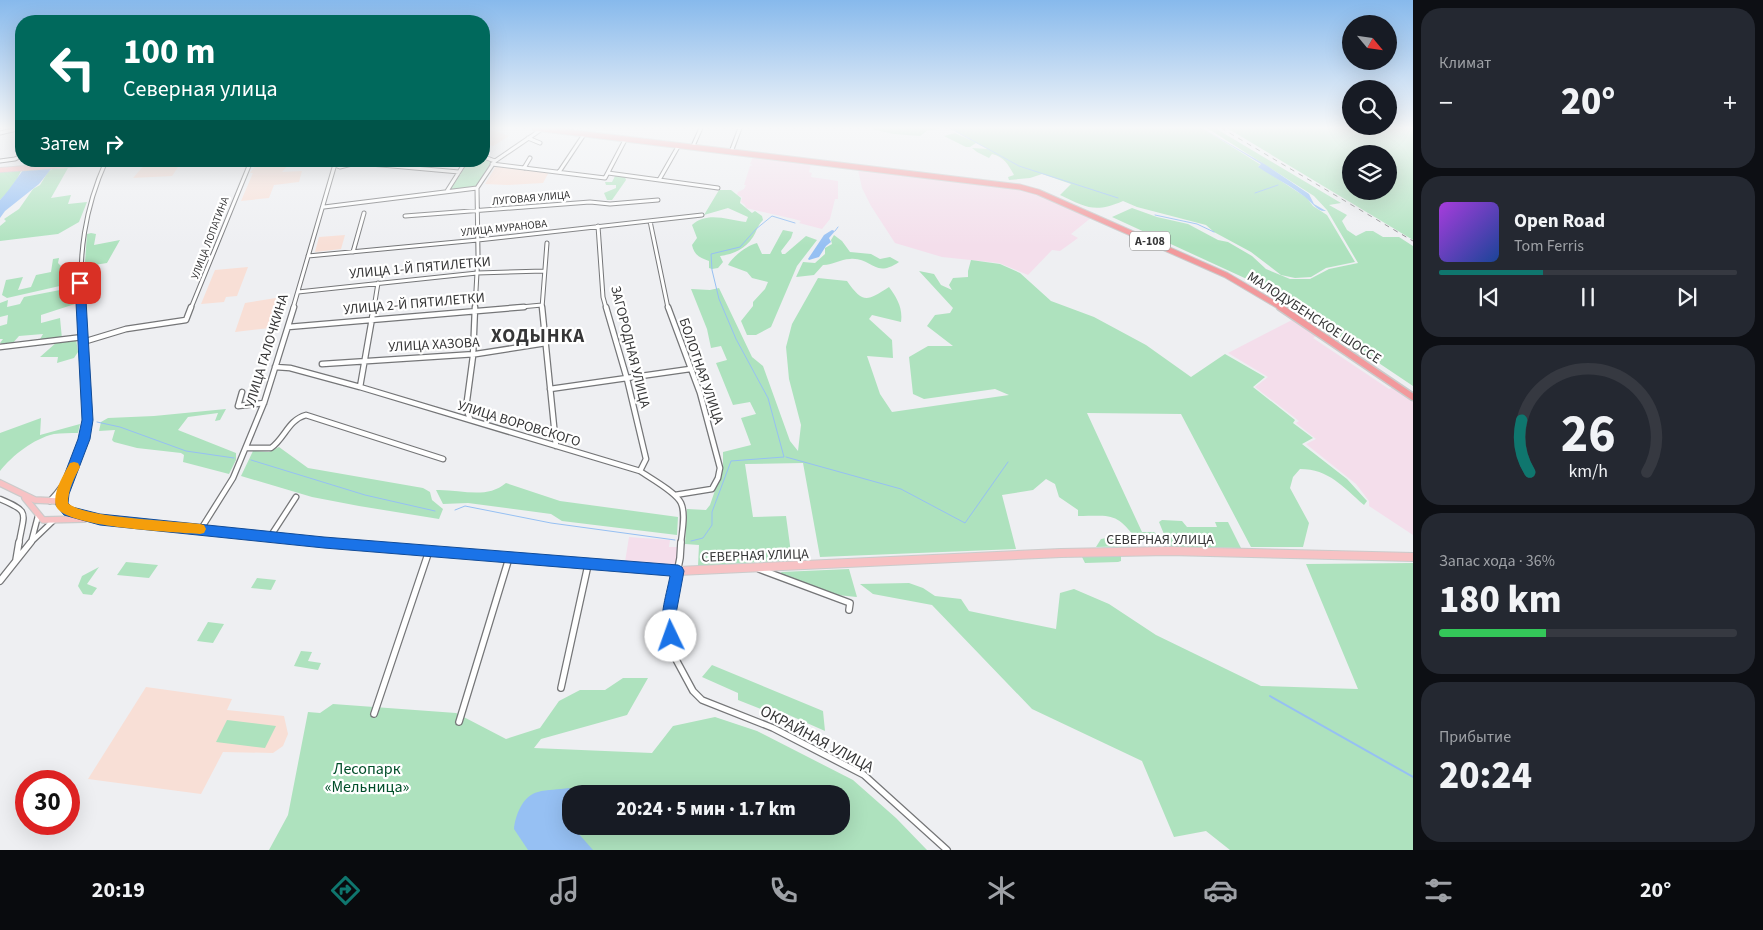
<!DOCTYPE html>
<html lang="ru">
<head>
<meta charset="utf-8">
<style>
  body { margin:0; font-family:"Source Sans 3",sans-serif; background:#242831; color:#f1f3f6; height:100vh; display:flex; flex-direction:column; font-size:19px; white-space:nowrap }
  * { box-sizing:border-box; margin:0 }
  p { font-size:16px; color:#9ea1a6 }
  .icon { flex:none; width:28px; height:28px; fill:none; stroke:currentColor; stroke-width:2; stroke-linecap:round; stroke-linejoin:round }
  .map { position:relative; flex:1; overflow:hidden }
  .panel { display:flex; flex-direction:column; gap:8px; padding:8px; background:#0d0f14; width:350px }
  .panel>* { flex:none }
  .top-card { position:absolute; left:15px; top:15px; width:475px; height:152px; border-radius:20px; box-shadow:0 5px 20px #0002; background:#00695c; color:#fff; overflow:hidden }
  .needle { width:32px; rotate:119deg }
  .buttons { position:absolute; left:1342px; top:15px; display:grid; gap:10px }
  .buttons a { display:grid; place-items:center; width:55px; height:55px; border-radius:50%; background:#171b24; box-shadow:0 5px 20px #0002; font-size:25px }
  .speed { position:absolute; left:15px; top:770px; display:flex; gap:10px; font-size:25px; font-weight:700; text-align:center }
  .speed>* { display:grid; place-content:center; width:65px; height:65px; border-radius:50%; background:#171b24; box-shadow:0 5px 20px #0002; line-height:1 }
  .speed .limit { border:8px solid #d22; background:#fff; color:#111 }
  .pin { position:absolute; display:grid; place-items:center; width:42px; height:42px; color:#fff; margin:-21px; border-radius:10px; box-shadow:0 2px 8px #0006 }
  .me { position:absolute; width:55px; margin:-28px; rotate:357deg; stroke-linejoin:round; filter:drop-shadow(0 0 4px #0008) }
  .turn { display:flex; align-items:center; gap:18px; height:105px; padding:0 25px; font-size:22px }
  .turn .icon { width:65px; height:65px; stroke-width:2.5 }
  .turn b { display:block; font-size:35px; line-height:42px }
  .then { display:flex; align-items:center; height:48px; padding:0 25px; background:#0003; gap:10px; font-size:19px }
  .big { font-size:38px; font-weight:800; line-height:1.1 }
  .panel .widget { flex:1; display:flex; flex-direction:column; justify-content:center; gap:8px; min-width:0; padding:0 18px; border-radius:20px; background:#242831 }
  .panel .dial { align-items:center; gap:0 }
  .dial svg { height:130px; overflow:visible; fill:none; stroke:#363941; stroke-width:7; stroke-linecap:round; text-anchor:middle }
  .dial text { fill:#f1f3f6; stroke:none }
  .song { display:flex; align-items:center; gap:15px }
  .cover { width:60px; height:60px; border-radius:8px; background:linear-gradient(135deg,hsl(280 70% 55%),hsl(220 70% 35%)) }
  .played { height:5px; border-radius:2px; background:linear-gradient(90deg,#0f766e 35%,#363941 35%) }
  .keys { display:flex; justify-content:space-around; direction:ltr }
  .heat { display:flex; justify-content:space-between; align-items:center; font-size:28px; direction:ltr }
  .charge { height:8px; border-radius:4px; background:linear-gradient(90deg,#34c759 36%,#363941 0) }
  .trip { position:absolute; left:562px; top:785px; width:288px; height:50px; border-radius:20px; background:#171b24; box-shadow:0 5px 20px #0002; font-weight:800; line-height:50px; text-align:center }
  .menu { display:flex; height:80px; justify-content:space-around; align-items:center; background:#090b0e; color:#9ea1a6 }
  .menu .icon { width:35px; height:35px }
  .menu .selected { color:#0f766e }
  .menu b { font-size:22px; color:#f1f3f6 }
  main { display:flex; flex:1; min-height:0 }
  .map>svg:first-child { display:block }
</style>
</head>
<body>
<main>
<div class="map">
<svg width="1413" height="850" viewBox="0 0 1413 850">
  <rect width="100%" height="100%" fill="#eeeff2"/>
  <path fill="#f4deeb" d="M753,157L811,164L809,172L812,173L811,177L838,181V199H835L830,219L822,229L799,223L801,221L794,219L746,208L745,205L741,202L742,197L737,195L738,192L744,189L746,185H744L750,166L753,165L750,164Z
    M860,169L1028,190L1092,217L1071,234L1078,238L1060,251L1052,250L1028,275L999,263L942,257L895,243L871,206L862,188L858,170Z
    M1294,319L1318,335L1313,338L1389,389L1394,387L1413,400V535L1369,506V501L1356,484L1306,444L1316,439L1296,423L1299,421L1255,387L1268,377L1228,353Z
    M629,537L670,540L669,547H678L675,566L625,562Z"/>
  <path fill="#f8dfd6" d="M490,129L509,136L493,146L484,143V134Z
    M259,161H292L282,172L302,171L299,182L274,185L269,198L241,201L253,173H250Z
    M146,163L150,162L180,164L172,176L133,178Z
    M496,166L549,172L543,183L507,185L485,184Z
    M345,235L341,249L315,252L319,237Z
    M248,267L237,296L226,297L224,302L201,304L215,270Z
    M288,296L279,327L235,332L245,303Z
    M146,687L232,699L227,710L284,716L288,734L283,746L273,753L223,752L201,794L88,779Z"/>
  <path fill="#aee2be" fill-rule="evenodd" d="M873,128H938L935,130H928L920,136L894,134L871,129Z
    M949,128H1202L1261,165L1258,166L1307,198L1313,206L1327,215L1355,262L1326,268L1311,277L1295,278L1281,275L1251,252L1214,232L1206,225L1137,207L1123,201C1095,213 1087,208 1060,195L1071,184L1042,174L1030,178L1009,180L1008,177L1014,175C1008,164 1004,157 992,154L989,158L977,152L972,148L988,149L976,143L970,147H966L944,136L955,133L970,140Z
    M1207,128H1215L1341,203L1329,205L1347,215L1342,221L1347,230L1356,236L1366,231H1373L1383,237H1399L1413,246V386L1340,337L1311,313L1298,309L1262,286L1112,217L1132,208L1157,217L1188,224L1218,240L1228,242L1252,256L1266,269L1290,279H1310L1329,269L1358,263L1327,210L1314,196Z
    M1227,128H1413V240ZM1351,154H1389V191H1351Z
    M484,159L492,162L476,187L450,190L469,161H484Z
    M68,168L51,198L71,195L68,204L87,202L79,222L58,234L0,241V226L6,221L4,219L19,209L33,189L40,185L48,172L52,169Z
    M21,171L13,187L0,200V172Z
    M615,176L625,177L626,180L612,200H607L604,193L616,188V185H606L605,182H612Z
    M719,190H731L741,198L740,203L752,213L755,211L762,216L763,220C757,226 757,231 753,237C745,249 734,254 720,256L723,262L718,268L712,269L709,268V261C700,258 694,255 692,245L697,238L692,225C707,211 728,220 746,222L748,217L728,208L704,215Z
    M783,230L793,232L791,238L781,251L782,254H785L806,236L817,240L797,266L771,327L756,335H747L741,321L753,306V302L765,289L768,282L752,278L747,272L728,265C733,256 748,245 757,243L762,254H770Z
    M91,233L96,234L94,245L120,240L107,263L88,266V275L84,276L87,234Z
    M834,235L842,241L850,252L871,254L880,259L890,257L899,262C874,279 872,257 850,259C840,259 834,265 823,265L814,275L796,277L803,262L815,263L825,254V248L832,244L831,240Z
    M59,258L58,263L61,266L59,274L74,271L73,283L7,298L2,295L6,280L23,277L18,290L31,287L36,275L51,272L53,259Z
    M971,260L1000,264L1020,273L1051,301L1094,317L1146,345L1191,377L1225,354L1265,377L1253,387L1295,420L1293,423L1313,438L1302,444L1347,479L1367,501L1364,505C1343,487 1329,469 1300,469L1293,477L1290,488L1309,523L1303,547H1251L1181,414L1087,413L1142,532H1154L1157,535L1159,542L1137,540C1116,512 1112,516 1078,516V510L1059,497L1055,484L1046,479L1033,490L1002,495L1016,549L820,557L803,463L745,464L753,517L786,516L792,560L698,566L699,545L685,544L687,509L706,510L710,505L723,467V452L751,445L741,418L756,414L750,402L733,405L716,363L727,360L721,346L711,348L707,329L691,289L710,290L719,288L752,357L763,366L790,441L798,451L801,425L789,379L786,347L792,324L818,278L847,281C863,304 867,301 889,287C897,298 903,308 901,322L872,315L869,319L892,340L893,358L867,356L880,394L892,412L1009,395L995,389L924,399L913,394L909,357L928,346H953L927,326L935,315L950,313L953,308L919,271L934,274L941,285L952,290L949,285L953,278L968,277V271Z
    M60,290V295L74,291L75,304L41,315V323L60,318L62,339L39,341L43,334L19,336L12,344L4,345L0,343L3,339H0V326L7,324L8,315L0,317V303L8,300L7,307L20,304L24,297Z
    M76,339L78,352L74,358L57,363L58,357H40L57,342Z
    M226,409L220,420L215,421L218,413L188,417L178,430L236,453V460L229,474L183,462L184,455L181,453L137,448L114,442L112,440L115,430L99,431L101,422L108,418L154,416Z
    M41,418L40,435L80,424L78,433C70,433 61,433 54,434C33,439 13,455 0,471V433Z
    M279,447L308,468L423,488L430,492L432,500L443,509L439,519L359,506L312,497L241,476L253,451L269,452Z
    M506,483L560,501L678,517L677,535L562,521L551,514L468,503L443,504L436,490C460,489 486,500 506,483Z
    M1162,520L1182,521L1187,527H1217L1215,522H1228L1241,548L1173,547L1168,544L1159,522Z
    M1112,537L1124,539L1131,546L1096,547L1101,539Z
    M1121,555V561L1118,562L1085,563L1082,557V556Z
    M126,562L158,565L149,578L117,575Z
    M1413,563V850H1230L1206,831L1174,837L1142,761L1032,709L932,605L873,594L860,584L909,583L923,588L935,596L961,599L969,611L1056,629L1060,593L1074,589L1109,604L1156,635L1261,686L1358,689L1306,564Z
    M99,567L87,584L97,588L92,595L83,594L78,586L82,576Z
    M849,569L857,597L837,595L782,575L781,572Z
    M257,578L276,580L271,590L251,588Z
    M208,622L224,624L213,643L197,641Z
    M301,651L312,652L308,661L321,663L318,670L294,666Z
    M712,665L823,711L825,731L773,708L766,711L738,700V693L702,677Z
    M623,678H648L627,715L541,739L534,748L652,753L673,726L715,717L757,731L853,780L896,818L927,850H269L288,815L308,712L320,713L333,704L456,713L506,739L540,728L559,701L580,690H605ZM571,794H841V826H571Z
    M227,720L276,726L265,748L216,742Z"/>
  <path fill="#96c0f3" d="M1202,128L1266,165L1309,194L1314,204L1326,211C1317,212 1312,202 1305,197C1291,186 1273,177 1258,167L1261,164Z
    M31,161H54L55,164L39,184L5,211L0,218V200C12,188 19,173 31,161Z
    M832,230L835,231L829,238L831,242L826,246L819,257L809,260L808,259L824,235Z
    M569,788L575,794H571V826H575L578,833L593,850H528L514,829C515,816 523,795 538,792C547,789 559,790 569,788Z"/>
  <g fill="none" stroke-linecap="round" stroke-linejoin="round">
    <path stroke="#96c0f3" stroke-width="1" d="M950,128L1019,166L1118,198
      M1255,193L1278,185
      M1155,215L1197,224L1214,232
      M835,231L838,227
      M97,422L120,427L186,451L234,458
      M786,457L901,489L965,523L1008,462
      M251,460L365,495L435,511
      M455,510L465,506L551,523L675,540
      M691,541L703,538L712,525V512L731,461L784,457L768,398L736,339L719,299L712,270L711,254L740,247L756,229L772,216L795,223"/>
    <path stroke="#96c0f3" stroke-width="2" d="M1270,696L1413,777"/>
    <g stroke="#757678" stroke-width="5">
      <path id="minor-far2" d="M0,133L21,128
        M528,138L540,143
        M693,146L701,128
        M731,152L740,128
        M484,157L495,161
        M0,161L15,159L21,156
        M348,162L459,172
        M492,164L605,178L625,140
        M335,165L340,167L352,164
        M524,168L530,158
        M559,172L583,136
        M608,173L718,188
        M659,180L679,145
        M447,191L466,161
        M324,207L477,188
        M405,216L590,202L610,204L658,200
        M650,221L668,308
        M598,226L603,297L606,308
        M353,252L364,213
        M308,256L478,240L702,215
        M298,292L477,273L544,271
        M81,308C79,254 84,210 106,161
        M191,308L251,161
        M293,308L335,164L338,161
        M374,308L378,283
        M475,308L478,255L477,188L495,161L542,129
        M510,308L542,305
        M542,308L547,243"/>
    </g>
    <g stroke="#757678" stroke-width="7">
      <path id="minor-far1" d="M542,307L556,446
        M606,307L627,379L646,459L640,471
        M668,307L700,393L720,468L718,478L712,489L675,495
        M288,327L524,307
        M83,342L126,329L186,320L191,307
        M0,347L83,337
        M322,364L476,354L546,343
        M275,367L290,368L360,387L640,471C650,478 676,492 681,503C686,514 682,531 681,543
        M360,387L374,307
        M550,389L690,369
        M242,392L238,406L264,403
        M470,419L466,408L473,356L475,307
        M247,448H271C285,438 288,420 306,415L443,459
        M0,499C31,512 24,512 19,543
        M50,501C104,444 84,377 81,307
        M62,505L65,485
        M201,529L233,478L264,403L294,307
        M270,537L296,497
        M32,539L38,516
        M30,543L54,520"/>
    </g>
    <g stroke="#757678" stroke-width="8">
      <path id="minor" d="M681,542L680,558L669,614L673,654L693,691L702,700L773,728L864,775L947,850
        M16,560L19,542
        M759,569L850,603L849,610
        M0,581L31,542
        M561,688L588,565
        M374,714L429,551
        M459,722L509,558"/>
    </g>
    <g stroke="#cbcbcb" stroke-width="6">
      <path id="major-far2" d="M92,161L94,163L103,161
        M0,170L94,163"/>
    </g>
    <g stroke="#cbcbcb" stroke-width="8">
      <path id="major-far1" d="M0,483L35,500L56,501L72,513L100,520L331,543
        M25,498L43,520L84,519"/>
    </g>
    <g stroke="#cbcbcb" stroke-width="10">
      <path id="major" d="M319,542L678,571L1061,553L1169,551L1413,557"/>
    </g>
    <g stroke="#cbcbcb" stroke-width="7">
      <path id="highway-far1" d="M535,128L1020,187L1038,192L1226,275L1282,308"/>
    </g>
    <g stroke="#cbcbcb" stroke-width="9">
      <path id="highway" d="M1280,307L1413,397"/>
    </g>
    <use href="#minor-far2" stroke="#fff" stroke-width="3"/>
    <use href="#minor-far1" stroke="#fff" stroke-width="4.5"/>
    <use href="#minor" stroke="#fff" stroke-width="5.5"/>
    <use href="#major-far2" stroke="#f7c2c4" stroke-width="4.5"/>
    <use href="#major-far1" stroke="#f7c2c4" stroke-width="5.5"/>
    <use href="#major" stroke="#f7c2c4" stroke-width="8"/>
    <use href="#highway-far1" stroke="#f2999c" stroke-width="5"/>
    <use href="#highway" stroke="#f2999c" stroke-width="6"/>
    <path stroke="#8b8b8d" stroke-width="1" stroke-dasharray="5 5" stroke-linecap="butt" d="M1221,128L1413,241"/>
  </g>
  <linearGradient id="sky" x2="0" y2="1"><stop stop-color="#87b9ec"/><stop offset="0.52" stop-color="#f7f8f9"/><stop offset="1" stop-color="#f7f8f9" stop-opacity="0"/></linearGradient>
  <rect width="1413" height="246" fill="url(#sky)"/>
  <path fill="#1a73e8" stroke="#114b97" d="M80,280L85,283L93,420L90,439L69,494L68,503L72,507L100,514L324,537L678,565L682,567L684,571L676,614L678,636L676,641L671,643L666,641C657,621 666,597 670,576L324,548L100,525L64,515L56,505L57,494L78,439L82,420L75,283Z"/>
  <path fill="#f59e0b" d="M74,462L78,463L80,467C74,478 68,490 68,503C83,518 175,521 200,524L204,525L206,529L204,533L200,534C176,532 64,528 56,506C52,493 64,474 70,463Z"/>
  <g text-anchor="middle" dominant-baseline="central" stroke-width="4.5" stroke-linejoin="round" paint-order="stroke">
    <g font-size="11" fill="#363637" stroke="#fff">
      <text transform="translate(531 198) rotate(-5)">ЛУГОВАЯ УЛИЦА</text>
      <text transform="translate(504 228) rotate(-6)">УЛИЦА МУРАНОВА</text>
      <text transform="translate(210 238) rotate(-69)">УЛИЦА ЛОПАТИНА</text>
    </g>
    <rect fill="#fff" stroke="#727273" stroke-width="1" x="1130" y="231.5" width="40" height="19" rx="4"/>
    <g font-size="12" font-weight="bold" fill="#363637">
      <text x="1150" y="241">А-108</text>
    </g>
    <g font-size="14" fill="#363637" stroke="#fff">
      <text transform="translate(420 268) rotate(-5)">УЛИЦА 1-Й ПЯТИЛЕТКИ</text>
      <text transform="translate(414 304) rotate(-5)">УЛИЦА 2-Й ПЯТИЛЕТКИ</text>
      <text transform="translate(1314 318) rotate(33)">МАЛОДУБЕНСКОЕ ШОССЕ</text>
      <text transform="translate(434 345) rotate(-3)">УЛИЦА ХАЗОВА</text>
      <text transform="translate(630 347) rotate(76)">ЗАГОРОДНАЯ УЛИЦА</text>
      <text transform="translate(267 351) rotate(-73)">УЛИЦА ГАЛОЧКИНА</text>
      <text transform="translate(701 371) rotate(71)">БОЛОТНАЯ УЛИЦА</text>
      <text transform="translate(519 424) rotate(17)">УЛИЦА ВОРОВСКОГО</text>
      <text x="1160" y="540">СЕВЕРНАЯ УЛИЦА</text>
      <text transform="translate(755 556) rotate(-2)">СЕВЕРНАЯ УЛИЦА</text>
    </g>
    <g font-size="16" fill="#363637" stroke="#fff">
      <text transform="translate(817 739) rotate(28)">ОКРАЙНАЯ УЛИЦА</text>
    </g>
    <g font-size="16" fill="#004e29" stroke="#fff">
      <text x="367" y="769">Лесопарк<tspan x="367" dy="18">«Мельница»</tspan></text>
    </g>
    <g font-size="19" font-weight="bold" letter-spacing="1" fill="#363637" stroke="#fff">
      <text x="538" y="336">ХОДЫНКА</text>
    </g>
  </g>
</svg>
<div class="buttons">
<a><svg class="needle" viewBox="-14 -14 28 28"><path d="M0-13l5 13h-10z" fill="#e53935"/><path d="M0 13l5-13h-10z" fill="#9ea1a6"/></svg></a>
<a><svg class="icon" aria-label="search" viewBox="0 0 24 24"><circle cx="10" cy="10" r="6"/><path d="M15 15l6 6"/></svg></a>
<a><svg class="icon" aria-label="layers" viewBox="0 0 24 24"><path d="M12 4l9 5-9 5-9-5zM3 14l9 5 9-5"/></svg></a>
</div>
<div class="speed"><div class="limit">30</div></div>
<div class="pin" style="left:80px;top:283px;background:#d93025"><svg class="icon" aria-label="arrive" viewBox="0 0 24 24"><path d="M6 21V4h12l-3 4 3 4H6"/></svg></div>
<svg class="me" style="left:671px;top:636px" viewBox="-20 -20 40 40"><circle r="19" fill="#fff"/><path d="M0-13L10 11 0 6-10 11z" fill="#1a73e8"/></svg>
<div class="trip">20:24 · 5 мин · 1.7 km</div>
<div class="top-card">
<div class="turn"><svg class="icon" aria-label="left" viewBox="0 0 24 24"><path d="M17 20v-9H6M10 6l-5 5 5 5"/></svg><div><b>100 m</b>Северная улица</div></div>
<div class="then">Затем<svg class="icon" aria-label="right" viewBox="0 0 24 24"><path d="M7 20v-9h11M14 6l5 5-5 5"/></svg></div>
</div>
</div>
<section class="panel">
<div class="widget"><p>Климат</p>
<div class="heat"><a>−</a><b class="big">20°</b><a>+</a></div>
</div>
<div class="widget">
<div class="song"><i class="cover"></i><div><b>Open Road</b><p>Tom Ferris</p></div></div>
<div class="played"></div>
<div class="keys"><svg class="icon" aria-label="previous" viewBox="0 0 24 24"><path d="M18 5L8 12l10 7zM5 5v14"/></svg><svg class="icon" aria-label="pause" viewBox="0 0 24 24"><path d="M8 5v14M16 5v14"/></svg><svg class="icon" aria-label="next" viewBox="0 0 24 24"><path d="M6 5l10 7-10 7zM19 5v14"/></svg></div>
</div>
<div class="widget dial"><svg viewBox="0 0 100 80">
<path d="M14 69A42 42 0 1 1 86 69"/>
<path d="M14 69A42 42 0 0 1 9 37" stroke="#0f766e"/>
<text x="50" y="56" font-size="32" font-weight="700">26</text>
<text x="50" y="72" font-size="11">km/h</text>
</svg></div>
<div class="widget"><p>Запас хода · 36%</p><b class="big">180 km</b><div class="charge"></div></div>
<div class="widget"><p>Прибытие</p><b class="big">20:24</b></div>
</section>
</main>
<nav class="menu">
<b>20:19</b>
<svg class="icon selected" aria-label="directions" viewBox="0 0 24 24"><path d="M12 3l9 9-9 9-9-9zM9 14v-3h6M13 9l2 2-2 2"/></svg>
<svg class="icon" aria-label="music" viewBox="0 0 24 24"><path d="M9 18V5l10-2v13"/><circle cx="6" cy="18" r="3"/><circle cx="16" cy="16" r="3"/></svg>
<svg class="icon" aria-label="phone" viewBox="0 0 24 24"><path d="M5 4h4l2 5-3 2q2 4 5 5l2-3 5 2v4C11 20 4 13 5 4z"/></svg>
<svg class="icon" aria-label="climate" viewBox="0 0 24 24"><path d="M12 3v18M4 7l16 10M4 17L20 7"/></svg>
<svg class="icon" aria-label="car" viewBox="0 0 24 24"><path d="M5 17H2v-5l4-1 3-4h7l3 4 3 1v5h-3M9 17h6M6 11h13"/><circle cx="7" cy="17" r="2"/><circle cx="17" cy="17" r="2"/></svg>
<svg class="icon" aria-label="filters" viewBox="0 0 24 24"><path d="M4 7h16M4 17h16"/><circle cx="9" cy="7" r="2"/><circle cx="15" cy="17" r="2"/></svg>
<b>20°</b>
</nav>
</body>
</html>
